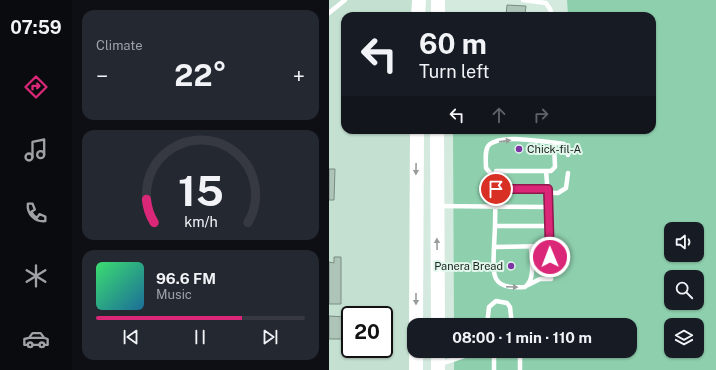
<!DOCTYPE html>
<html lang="en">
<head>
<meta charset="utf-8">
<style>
  body { margin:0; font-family:"Public Sans",sans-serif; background:#242831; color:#f1f3f6; height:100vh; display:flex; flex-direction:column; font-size:15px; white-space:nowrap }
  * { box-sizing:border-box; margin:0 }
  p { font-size:13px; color:#9ea1a6 }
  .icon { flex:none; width:22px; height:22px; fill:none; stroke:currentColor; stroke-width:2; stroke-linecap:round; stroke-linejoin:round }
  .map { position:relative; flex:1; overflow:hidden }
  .sheet { display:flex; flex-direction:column; gap:10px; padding:10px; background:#0d0f14; width:257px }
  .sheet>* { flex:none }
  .top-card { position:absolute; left:12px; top:12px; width:315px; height:122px; border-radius:12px; box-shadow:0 1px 3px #0004; background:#171b24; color:#f1f3f6; overflow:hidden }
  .tools { position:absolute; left:335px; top:222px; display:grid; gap:8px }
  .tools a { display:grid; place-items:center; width:40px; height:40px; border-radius:8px; background:#171b24; box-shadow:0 1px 3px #0004; font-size:20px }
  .speed { position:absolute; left:12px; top:306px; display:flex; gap:8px; font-size:20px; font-weight:700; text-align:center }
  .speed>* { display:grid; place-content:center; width:52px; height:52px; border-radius:50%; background:#171b24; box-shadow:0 1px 3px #0004; line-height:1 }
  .speed .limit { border:2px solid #111; border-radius:6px; background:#fff; color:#111 }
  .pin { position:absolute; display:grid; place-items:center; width:34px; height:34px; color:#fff; margin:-17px; border:2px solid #fff; border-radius:50%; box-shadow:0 1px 4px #0007 }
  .me { position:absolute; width:44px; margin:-22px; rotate:359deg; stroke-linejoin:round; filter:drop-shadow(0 0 3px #0008) }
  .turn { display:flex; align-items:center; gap:14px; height:84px; padding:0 12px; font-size:18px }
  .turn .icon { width:52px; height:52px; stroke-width:2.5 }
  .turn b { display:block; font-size:28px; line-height:34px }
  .lanes { display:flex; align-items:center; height:38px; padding:0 12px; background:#0003; justify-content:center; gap:20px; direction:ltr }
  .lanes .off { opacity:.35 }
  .big { font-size:30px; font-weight:700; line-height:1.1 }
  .sheet .card { flex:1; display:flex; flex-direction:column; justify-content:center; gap:6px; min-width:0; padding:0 14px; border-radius:12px; background:#242831 }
  .sheet .dial { align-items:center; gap:0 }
  .dial svg { height:104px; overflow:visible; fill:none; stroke:#363941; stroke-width:7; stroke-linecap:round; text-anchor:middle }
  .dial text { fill:#f1f3f6; stroke:none }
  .song { display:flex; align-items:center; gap:12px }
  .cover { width:48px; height:48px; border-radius:6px; background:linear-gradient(135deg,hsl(140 70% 55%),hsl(200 70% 35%)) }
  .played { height:4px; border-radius:2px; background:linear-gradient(90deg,#db2777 70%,#363941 70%) }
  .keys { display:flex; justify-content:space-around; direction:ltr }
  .heat { display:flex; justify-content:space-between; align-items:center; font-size:22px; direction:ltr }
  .trip { position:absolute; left:78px; top:318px; width:230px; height:40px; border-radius:12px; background:#171b24; box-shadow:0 1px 3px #0004; font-weight:700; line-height:40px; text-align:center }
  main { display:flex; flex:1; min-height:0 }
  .tabs { display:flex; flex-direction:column; width:72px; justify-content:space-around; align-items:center; background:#090b0e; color:#9ea1a6 }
  .tabs .icon { width:28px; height:28px }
  .tabs .current { color:#db2777 }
  .tabs b { font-size:18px; color:#f1f3f6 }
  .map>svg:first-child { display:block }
</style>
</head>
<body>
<main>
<nav class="tabs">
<b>07:59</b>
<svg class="icon current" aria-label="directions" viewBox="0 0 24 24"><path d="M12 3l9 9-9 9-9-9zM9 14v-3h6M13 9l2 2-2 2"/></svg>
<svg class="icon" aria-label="music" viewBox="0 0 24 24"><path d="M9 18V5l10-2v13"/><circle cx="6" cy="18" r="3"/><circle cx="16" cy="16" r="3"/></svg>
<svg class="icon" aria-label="phone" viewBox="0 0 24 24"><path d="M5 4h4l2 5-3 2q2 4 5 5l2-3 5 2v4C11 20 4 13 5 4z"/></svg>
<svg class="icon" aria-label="climate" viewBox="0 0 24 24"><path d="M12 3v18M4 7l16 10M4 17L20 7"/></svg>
<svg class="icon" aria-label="car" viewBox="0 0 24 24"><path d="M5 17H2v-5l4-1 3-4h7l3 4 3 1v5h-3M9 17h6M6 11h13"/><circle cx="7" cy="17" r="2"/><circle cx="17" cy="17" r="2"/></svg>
</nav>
<section class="sheet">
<div class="card"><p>Climate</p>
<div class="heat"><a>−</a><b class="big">22°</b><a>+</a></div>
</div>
<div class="card dial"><svg viewBox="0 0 100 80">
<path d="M14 69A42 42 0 1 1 86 69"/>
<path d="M14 69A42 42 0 0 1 8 51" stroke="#db2777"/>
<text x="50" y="56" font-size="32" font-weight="700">15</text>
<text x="50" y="72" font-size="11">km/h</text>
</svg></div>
<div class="card">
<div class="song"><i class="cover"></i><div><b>96.6 FM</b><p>Music</p></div></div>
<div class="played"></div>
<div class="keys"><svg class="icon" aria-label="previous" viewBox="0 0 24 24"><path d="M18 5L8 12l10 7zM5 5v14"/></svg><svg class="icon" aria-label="pause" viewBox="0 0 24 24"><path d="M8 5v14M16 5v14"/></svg><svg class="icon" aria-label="next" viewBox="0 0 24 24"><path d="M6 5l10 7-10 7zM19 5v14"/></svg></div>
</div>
</section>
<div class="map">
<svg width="387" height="370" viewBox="0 0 387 370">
  <rect width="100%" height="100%" fill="#d4eade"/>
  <path fill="#c3e0d0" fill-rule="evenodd" d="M0,0H90L89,16H16V130H88L85,325L87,370H0ZM21,315H55V349H21Z"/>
  <path fill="#8ed0ae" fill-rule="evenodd" d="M238,0H387V370H125V351H301V325H125L124,130H323V16H239ZM342,229H368V255H342ZM342,277H368V303H342ZM342,325H368V351H342Z"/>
  <path fill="#afc4b8" stroke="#788c81" d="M178,5L197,6L196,14L221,16H177Z
    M0,169H6L5,200H0Z
    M5,257H12V304H0V262L5,263Z
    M0,316L16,317L15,339H0Z"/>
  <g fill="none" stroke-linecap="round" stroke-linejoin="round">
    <path stroke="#fff" stroke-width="4.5" d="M194,0L217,3L221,9L223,16
      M0,13L16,0
      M217,171H222L226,167L225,143
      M167,174H162L157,168C157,161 155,148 161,144C174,134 218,142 235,144L238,149L239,155
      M167,189H219
      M219,193H229L237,188L239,173
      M109,206L220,207L217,171H167L166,226H221L220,207
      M166,226L165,247L221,246V226
      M165,247C164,275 161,290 196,287C207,279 202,259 202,246
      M199,285L211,279H222L221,246
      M158,325L160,307L167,301L178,303L181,307L183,325
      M165,351V370
      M191,351V370
      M111,364L150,351"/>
    <path stroke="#fff" stroke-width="14" d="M89,16L90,0
      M109,16V0
      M108,130L109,325
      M87,325L88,130
      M109,351V370
      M87,370V351"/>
  </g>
  <defs><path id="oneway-solid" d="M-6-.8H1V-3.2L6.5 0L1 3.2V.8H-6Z"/></defs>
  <g fill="#989c9a">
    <use href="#oneway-solid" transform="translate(176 141) rotate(-8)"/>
    <use href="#oneway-solid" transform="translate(87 169) rotate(91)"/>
    <use href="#oneway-solid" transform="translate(108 244) rotate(-91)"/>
    <use href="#oneway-solid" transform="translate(183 287) rotate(3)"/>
    <use href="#oneway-solid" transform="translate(87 299) rotate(90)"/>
  </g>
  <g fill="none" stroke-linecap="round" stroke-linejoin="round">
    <g stroke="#8e194d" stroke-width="10">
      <path id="route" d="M167,189H219L221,257"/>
    </g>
    <use href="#route" stroke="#db2777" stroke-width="7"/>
  </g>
  <g fill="#7f34a6" stroke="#e1f7eb" stroke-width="1.5">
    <circle cx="190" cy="149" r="4"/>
    <circle cx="182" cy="266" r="4"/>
  </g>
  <g text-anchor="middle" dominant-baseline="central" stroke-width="4" stroke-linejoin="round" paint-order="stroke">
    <g font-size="11" fill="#1b231e" stroke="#e1f7eb" text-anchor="start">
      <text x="198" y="149">Chick-fil-A</text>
      <text x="174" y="266" text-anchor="end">Panera Bread</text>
    </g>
  </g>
</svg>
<div class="tools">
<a><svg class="icon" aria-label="sound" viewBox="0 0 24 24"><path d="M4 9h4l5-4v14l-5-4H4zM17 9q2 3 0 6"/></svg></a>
<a><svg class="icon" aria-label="search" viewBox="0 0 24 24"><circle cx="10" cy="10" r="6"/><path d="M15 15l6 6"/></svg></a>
<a><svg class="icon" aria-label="layers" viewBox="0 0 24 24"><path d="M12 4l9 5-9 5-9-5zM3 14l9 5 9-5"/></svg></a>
</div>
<div class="speed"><div class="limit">20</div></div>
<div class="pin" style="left:167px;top:189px;background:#d93025"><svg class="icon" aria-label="arrive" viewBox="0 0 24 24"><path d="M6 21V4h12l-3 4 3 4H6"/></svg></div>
<svg class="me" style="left:221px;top:257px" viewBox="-20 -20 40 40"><circle r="17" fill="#db2777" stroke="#fff" stroke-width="3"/><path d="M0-11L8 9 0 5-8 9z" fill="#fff"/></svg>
<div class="trip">08:00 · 1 min · 110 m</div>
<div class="top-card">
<div class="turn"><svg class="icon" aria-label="left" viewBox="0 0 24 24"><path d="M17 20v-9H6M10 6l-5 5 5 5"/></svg><div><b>60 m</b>Turn left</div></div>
<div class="lanes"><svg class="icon" aria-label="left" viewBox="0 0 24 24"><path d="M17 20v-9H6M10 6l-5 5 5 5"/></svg><svg class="icon off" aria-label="ahead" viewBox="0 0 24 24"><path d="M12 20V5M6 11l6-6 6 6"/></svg><svg class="icon off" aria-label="right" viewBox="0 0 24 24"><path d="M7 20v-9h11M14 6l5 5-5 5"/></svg></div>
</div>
</div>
</main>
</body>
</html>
